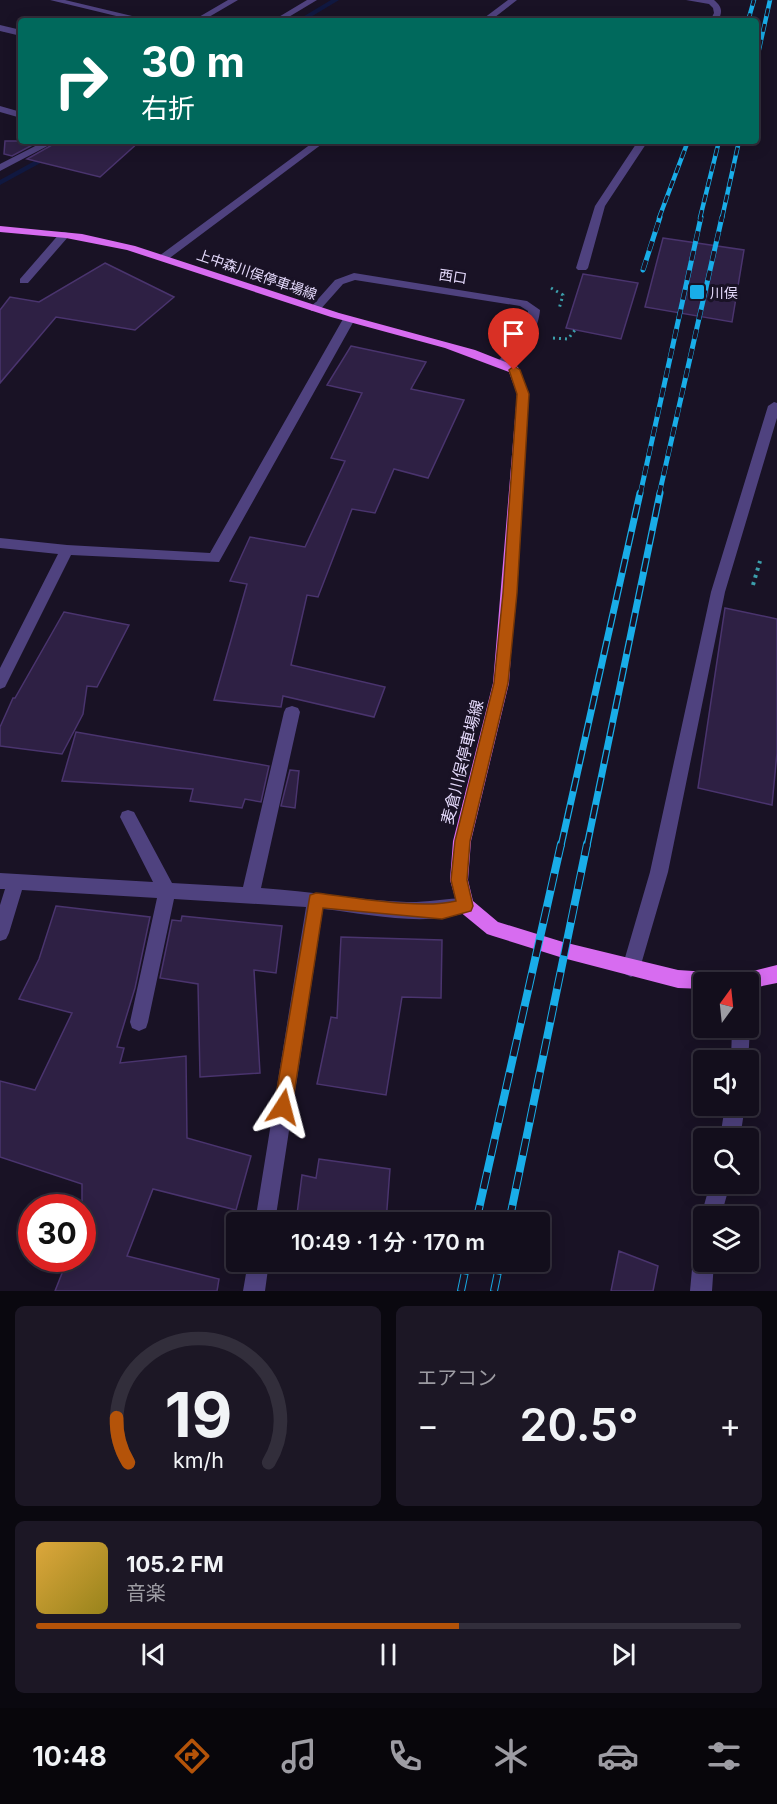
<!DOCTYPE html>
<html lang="ja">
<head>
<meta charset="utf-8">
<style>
  body { margin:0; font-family:Inter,"Noto Sans JP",sans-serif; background:#1c1725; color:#f1f3f6; height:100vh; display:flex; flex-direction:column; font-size:22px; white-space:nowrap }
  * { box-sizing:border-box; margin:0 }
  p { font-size:20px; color:#9d9ca3 }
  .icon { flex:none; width:33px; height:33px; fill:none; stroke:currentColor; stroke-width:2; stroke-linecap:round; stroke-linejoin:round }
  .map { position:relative; height:1291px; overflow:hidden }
  .side { display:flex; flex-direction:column; gap:15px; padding:15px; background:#0a080f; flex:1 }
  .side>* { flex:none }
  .banner { position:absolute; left:18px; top:18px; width:741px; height:126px; border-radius:6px; box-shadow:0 3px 15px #0003,0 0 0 2px #322e3b; background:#00695c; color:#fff; overflow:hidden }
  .needle { width:39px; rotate:15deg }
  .tools { position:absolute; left:693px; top:972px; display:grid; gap:12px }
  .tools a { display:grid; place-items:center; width:66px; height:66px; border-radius:6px; background:#130e1c; box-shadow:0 3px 15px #0003,0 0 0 2px #322e3b; font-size:30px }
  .speed { position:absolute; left:18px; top:1194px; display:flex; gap:12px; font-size:30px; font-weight:700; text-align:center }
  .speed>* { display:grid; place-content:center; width:78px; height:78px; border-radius:50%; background:#130e1c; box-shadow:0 3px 15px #0003,0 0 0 2px #322e3b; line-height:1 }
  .speed .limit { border:9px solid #d22; background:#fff; color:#111 }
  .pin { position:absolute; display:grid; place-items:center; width:51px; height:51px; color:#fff; margin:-62px -26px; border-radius:50% 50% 50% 0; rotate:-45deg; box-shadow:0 0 6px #0007 }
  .pin .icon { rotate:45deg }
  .me { position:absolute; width:66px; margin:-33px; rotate:9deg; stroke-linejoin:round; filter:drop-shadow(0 0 4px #0008) }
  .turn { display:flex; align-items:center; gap:21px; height:126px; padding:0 24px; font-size:27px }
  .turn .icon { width:78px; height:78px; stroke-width:2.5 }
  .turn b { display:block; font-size:42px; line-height:51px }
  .big { font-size:45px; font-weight:600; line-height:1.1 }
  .side .widget { flex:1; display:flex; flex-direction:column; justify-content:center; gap:9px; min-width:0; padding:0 21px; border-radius:9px; background:#1c1725 }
  .side .dial { align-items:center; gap:0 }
  .dial svg { height:156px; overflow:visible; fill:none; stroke:#322e3b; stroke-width:7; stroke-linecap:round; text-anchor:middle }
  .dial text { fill:#f1f3f6; stroke:none }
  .song { display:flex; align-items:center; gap:18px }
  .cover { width:72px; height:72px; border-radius:9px; background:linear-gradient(135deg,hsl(40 70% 55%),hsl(50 70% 35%)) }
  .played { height:6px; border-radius:3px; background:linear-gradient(90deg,#b45309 60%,#322e3b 60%) }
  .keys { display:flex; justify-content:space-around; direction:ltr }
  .heat { display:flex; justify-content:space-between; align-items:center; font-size:33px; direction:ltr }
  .side .tiles { flex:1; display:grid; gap:15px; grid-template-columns:1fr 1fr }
  .widget:last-child { grid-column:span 2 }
  .trip { position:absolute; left:226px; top:1212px; width:324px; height:60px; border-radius:6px; background:#130e1c; box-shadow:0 3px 15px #0003,0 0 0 2px #322e3b; font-weight:600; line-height:60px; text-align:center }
  .tabs { display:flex; height:96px; justify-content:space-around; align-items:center; background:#08060b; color:#9d9ca3 }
  .tabs .icon { width:42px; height:42px }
  .tabs .active { color:#b45309 }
  .tabs b { font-size:27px; color:#f1f3f6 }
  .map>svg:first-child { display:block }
</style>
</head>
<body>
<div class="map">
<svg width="777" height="1291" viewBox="0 0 777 1291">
  <rect width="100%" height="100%" fill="#191225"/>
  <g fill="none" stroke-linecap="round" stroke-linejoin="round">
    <path fill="#101840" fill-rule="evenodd" d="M331,0H339L304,21H296Z
      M71,141H81L0,185V180Z"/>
  </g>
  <path fill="#2e2044" stroke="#4a346e" stroke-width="1.5" d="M5,141H40L12,156L4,154Z
    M59,141H140L100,177L27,159Z
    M663,238L744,250L732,322L645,307Z
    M105,263L174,297L135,330L56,317L0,383V310L10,297L39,302Z
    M583,274L638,283L621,339L566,328Z
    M351,346L426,362L411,389L464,400L428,478L394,469L375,513L352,509L318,597L307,595L291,665L385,687L374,717L283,696L281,707L214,700L247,584L230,581L250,537L305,547L345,461L331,458L362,393L327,385Z
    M725,608L777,619V753L772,805L698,788Z
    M64,612L129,625L97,687L87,686L83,714L62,754L0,746V727L13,698H15Z
    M76,732L269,766L261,802L245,799L242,808L190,801L193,789L62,781Z
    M290,770L299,771L295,808L281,806Z
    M56,906L150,917L135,988L117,1047L124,1048L120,1063L186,1056L187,1138L251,1156L236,1210L153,1189L127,1256L219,1279L217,1291H55L68,1258H82V1184L0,1157V1081L35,1090L72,1013L19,999L39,959Z
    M182,916L282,926L276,973L254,970L260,1073L200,1077L198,984L160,978L172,920L181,921Z
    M341,937L442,940L441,998L402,997L386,1095L317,1084L331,1017L337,1018Z
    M319,1159L390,1169L386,1222H296L302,1175L316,1178Z
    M619,1251L658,1266L653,1291H611Z"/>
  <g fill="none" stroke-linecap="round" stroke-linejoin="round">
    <path stroke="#3c9fac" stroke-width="3" stroke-dasharray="2 4" stroke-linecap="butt" d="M551,288L563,295L559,309
      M553,338L568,339L575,330"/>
    <path stroke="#3c9fac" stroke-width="4" stroke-dasharray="3 4.5" stroke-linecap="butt" d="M753,585L760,561"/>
    <path fill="#4f427f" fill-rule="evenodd" d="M50,0H65L153,21H137Z
      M228,0H238L202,21H192Z
      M307,0H317L282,21H272Z
      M508,0H517L490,21H480Z
      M686,0H714C722,7 723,11 718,21H710L714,13L713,8L709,4Z
      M0,25L21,30V36L0,31Z
      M0,106L21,112V118L0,112Z
      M45,141H57L0,171V164Z
      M315,141H326L167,260H159V256Z
      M638,141H648L605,206L588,268L586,270H578L576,268L595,206Z
      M64,232L68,233V237L28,283H20V279L60,233Z
      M354,273L527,301L540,310C539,329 521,362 502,368L496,364C509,347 528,335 528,311L520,306L355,280L343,284L319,311H311V307L335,280Z
      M349,316L355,319L219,562L71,555L5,687L0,689V668L58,554L0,548V538L67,545L210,553L343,319Z
      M774,402L777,403V418L725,592L668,872L640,968L637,974L631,977L625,974L622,968L650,872L711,592L768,406Z
      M292,706L298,708L300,712L261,888C310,891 358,900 407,902C423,903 462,896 471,899L474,905L471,911C425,928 371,914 323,909L275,1222H255L306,907L174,899L148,1022L146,1028L139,1031L132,1028L130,1022L157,898L22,890L9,933L6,939L0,941V905L5,889H0V873L153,882L120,817L122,812L128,810L134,812L172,883L243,887L284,712L286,708Z
      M748,1023L750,1028L748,1063V1060H731L732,1028H748Z
      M725,1106H745L740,1138H720Z
      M710,1184H730L721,1216H704V1223L701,1216Z
      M704,1248V1262H714L712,1291H690L693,1258L696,1250Z
      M248,1262H269L265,1291H243Z"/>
    <path fill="#d76cf0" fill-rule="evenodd" d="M0,226L82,234L135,246L339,313L475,350L518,367L529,394L509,683L471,841L468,880L473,901L498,922L563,942L678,970L723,973L730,976L732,980L733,976L777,965V983L748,989V982H704V989L678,988L563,958L493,936L487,934L459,911L450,880L453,841L493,683L517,394L509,372L445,348L331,317L127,250L66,238L0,232Z"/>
    <g stroke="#19ade8" stroke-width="4.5">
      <path id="rail-far3" d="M748,21L754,0
        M756,63L770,0
        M659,218L688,141
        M700,218L719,141
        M722,218L739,141"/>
    </g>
    <g stroke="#19ade8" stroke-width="5">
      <path id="rail-far2" d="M643,270L660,217
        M640,495L701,217
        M659,495L722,217"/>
    </g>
    <g stroke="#19ade8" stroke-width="7">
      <path id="rail-far1" d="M561,846L640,493
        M587,846L660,493"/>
    </g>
    <g stroke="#19ade8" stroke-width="8">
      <path id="rail" d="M476,1222L561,844
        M509,1222L587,844
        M461,1291L467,1262
        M494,1291L500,1262"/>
    </g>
    <use href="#rail-far3" stroke="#191225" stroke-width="3" stroke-dasharray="8" stroke-linecap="butt"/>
    <use href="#rail-far2" stroke="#191225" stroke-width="4" stroke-dasharray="10" stroke-linecap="butt"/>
    <use href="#rail-far1" stroke="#191225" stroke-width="4.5" stroke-dasharray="14" stroke-linecap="butt"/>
    <use href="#rail" stroke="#191225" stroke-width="6" stroke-dasharray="17" stroke-linecap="butt"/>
  </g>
  <path fill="#b45309" stroke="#753606" stroke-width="1.5" d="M514,366L520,370L529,394L517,593L508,683L470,841L467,880L473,906L471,911L442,919L323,908L292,1107L289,1114L283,1116L277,1114L274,1107L310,895L316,893C354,897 420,910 456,901L451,880L455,841L494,683L503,593L517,394L509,370Z"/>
  <rect fill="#19ade8" stroke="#191225" stroke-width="2" x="689" y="284" width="16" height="16" rx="3"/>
  <g text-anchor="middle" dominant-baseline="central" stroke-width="6" stroke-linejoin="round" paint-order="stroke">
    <g font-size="14" fill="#e4d9fb" stroke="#191225">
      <text transform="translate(257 274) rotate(19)">上中森川俣停車場線</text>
      <text transform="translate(453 276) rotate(9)">西口</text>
    </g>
    <g font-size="14" fill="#e4d9fb" stroke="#191225" text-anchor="start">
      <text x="710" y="292">川俣</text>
    </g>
    <g font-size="16" fill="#e4d9fb" stroke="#191225">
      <text transform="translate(462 762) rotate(-76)">麦倉川俣停車場線</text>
    </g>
  </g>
</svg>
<div class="tools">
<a><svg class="needle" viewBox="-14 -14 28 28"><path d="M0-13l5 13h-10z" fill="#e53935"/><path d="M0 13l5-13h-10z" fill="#9d9ca3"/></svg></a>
<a><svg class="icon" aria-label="sound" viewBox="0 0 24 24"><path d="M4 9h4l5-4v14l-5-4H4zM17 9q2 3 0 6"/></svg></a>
<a><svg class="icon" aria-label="search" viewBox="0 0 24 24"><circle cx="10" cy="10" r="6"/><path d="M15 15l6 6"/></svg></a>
<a><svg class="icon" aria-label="layers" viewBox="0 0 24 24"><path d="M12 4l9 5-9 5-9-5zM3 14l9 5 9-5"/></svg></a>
</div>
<div class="speed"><div class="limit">30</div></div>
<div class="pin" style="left:514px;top:370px;background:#d93025"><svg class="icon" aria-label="arrive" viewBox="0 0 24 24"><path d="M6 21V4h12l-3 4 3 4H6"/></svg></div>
<svg class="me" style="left:283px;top:1107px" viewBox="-20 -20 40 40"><path d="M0-17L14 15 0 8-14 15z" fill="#b45309" stroke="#fff" stroke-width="4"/></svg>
<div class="trip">10:49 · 1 分 · 170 m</div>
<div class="banner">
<div class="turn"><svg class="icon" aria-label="right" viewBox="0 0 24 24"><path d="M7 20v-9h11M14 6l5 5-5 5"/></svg><div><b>30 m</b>右折</div></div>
</div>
</div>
<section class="side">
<div class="tiles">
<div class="widget dial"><svg viewBox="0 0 100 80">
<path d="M14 69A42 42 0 1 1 86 69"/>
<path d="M14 69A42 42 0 0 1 8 46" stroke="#b45309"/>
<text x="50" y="56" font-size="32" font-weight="700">19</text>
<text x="50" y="72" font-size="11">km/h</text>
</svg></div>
<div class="widget"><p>エアコン</p>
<div class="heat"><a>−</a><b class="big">20.5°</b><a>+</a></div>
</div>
<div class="widget">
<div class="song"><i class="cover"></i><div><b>105.2 FM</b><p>音楽</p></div></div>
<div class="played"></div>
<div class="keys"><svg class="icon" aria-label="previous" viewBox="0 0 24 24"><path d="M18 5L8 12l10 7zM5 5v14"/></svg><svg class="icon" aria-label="pause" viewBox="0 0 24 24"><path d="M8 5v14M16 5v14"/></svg><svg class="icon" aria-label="next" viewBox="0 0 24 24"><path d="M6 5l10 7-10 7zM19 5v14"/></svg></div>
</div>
</div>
</section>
<nav class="tabs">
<b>10:48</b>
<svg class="icon active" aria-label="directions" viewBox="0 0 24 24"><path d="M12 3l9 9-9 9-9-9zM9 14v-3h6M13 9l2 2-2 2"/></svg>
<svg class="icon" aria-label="music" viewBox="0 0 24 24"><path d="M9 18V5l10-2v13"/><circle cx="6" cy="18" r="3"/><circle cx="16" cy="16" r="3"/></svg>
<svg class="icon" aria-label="phone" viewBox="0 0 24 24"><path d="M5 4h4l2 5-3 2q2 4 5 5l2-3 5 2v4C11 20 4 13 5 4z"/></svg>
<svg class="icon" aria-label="climate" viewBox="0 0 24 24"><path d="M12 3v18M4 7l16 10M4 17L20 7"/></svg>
<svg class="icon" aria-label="car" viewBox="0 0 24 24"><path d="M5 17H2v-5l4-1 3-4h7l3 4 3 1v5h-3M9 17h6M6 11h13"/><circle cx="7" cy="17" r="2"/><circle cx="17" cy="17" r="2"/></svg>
<svg class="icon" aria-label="filters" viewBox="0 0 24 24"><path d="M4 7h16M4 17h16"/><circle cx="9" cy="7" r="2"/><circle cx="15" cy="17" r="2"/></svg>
</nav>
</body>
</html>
